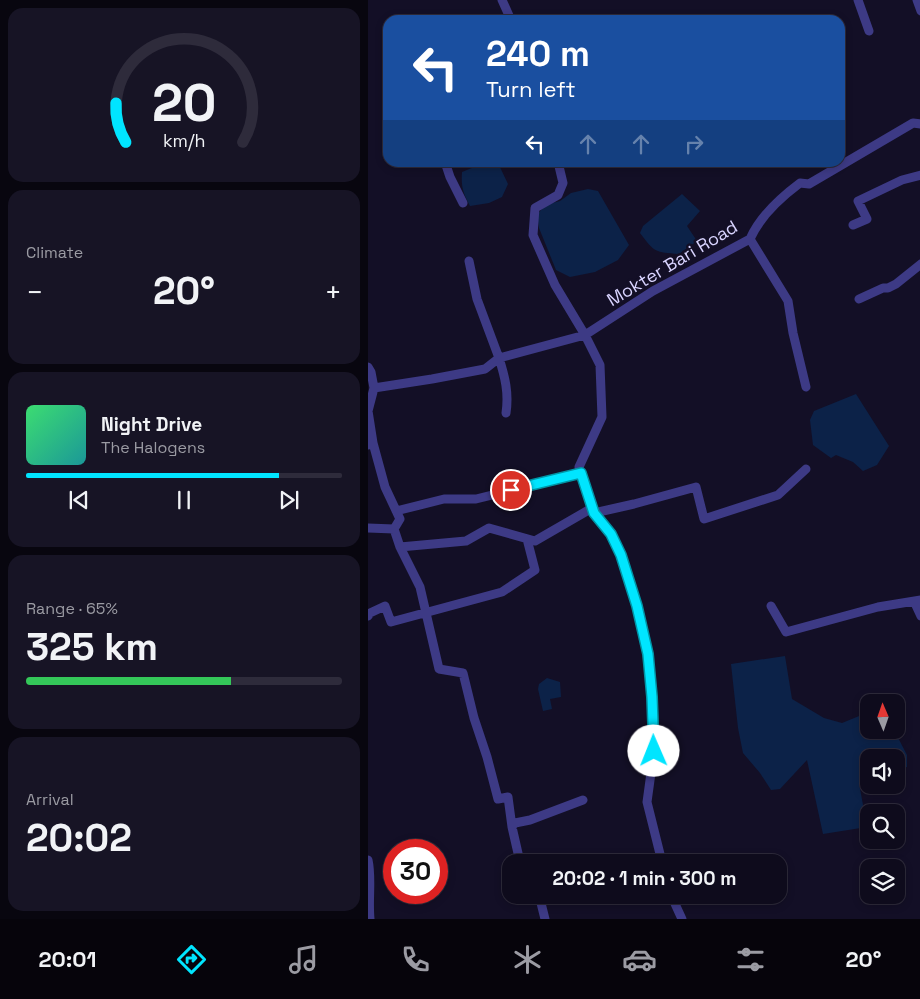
<!DOCTYPE html>
<html lang="en">
<head>
<meta charset="utf-8">
<style>
  body { margin:0; font-family:"Space Grotesk",sans-serif; background:#171425; color:#f1f3f6; height:100vh; display:flex; flex-direction:column; font-size:19px; white-space:nowrap }
  * { box-sizing:border-box; margin:0 }
  p { font-size:16px; color:#9b9ba3 }
  .icon { flex:none; width:28px; height:28px; fill:none; stroke:currentColor; stroke-width:2; stroke-linecap:round; stroke-linejoin:round }
  .map { position:relative; flex:1; overflow:hidden }
  .sheet { display:flex; flex-direction:column; gap:8px; padding:8px; background:#08060f; width:368px }
  .sheet>* { flex:none }
  .hud { position:absolute; left:15px; top:15px; width:462px; height:152px; border-radius:15px; box-shadow:0 2px 8px #0003,0 0 0 1px #2e2b3b; background:#1a4fa0; color:#fff; overflow:hidden }
  .needle { width:32px; rotate:358deg }
  .fabs { position:absolute; left:492px; top:694px; display:grid; gap:10px }
  .fabs a { display:grid; place-items:center; width:45px; height:45px; border-radius:10px; background:#0e0b1c; box-shadow:0 2px 8px #0003,0 0 0 1px #2e2b3b; font-size:25px }
  .speed { position:absolute; left:15px; top:839px; display:flex; gap:10px; font-size:25px; font-weight:700; text-align:center }
  .speed>* { display:grid; place-content:center; width:65px; height:65px; border-radius:50%; background:#0e0b1c; box-shadow:0 2px 8px #0003,0 0 0 1px #2e2b3b; line-height:1 }
  .speed .limit { border:8px solid #d22; background:#fff; color:#111 }
  .pin { position:absolute; display:grid; place-items:center; width:42px; height:42px; color:#fff; margin:-21px; border:2px solid #fff; border-radius:50%; box-shadow:0 1px 5px #0007 }
  .me { position:absolute; width:55px; margin:-28px; rotate:359deg; stroke-linejoin:round; filter:drop-shadow(0 0 4px #0008) }
  .turn { display:flex; align-items:center; gap:18px; height:105px; padding:0 20px; font-size:22px }
  .turn .icon { width:65px; height:65px; stroke-width:2.5 }
  .turn b { display:block; font-size:35px; line-height:42px }
  .lanes { display:flex; align-items:center; height:48px; padding:0 20px; background:#0003; justify-content:center; gap:25px; direction:ltr }
  .lanes .off { opacity:.35 }
  .big { font-size:38px; font-weight:600; line-height:1.1 }
  .sheet .widget { flex:1; display:flex; flex-direction:column; justify-content:center; gap:8px; min-width:0; padding:0 18px; border-radius:15px; background:#171425 }
  .sheet .dial { align-items:center; gap:0 }
  .dial svg { height:130px; overflow:visible; fill:none; stroke:#2e2b3b; stroke-width:7; stroke-linecap:round; text-anchor:middle }
  .dial text { fill:#f1f3f6; stroke:none }
  .song { display:flex; align-items:center; gap:15px }
  .cover { width:60px; height:60px; border-radius:8px; background:linear-gradient(135deg,hsl(140 70% 55%),hsl(180 70% 35%)) }
  .played { height:5px; border-radius:2px; background:linear-gradient(90deg,#00e5ff 80%,#2e2b3b 80%) }
  .keys { display:flex; justify-content:space-around; direction:ltr }
  .heat { display:flex; justify-content:space-between; align-items:center; font-size:28px; direction:ltr }
  .charge { height:8px; border-radius:4px; background:linear-gradient(90deg,#34c759 65%,#2e2b3b 0) }
  .trip { position:absolute; left:134px; top:854px; width:285px; height:50px; border-radius:15px; background:#0e0b1c; box-shadow:0 2px 8px #0003,0 0 0 1px #2e2b3b; font-weight:600; line-height:50px; text-align:center }
  .tabs { display:flex; height:80px; justify-content:space-around; align-items:center; background:#06040b; color:#9b9ba3 }
  .tabs .icon { width:35px; height:35px }
  .tabs .on { color:#00e5ff }
  .tabs b { font-size:22px; color:#f1f3f6 }
  main { display:flex; flex:1; min-height:0 }
  .map>svg:first-child { display:block }
</style>
</head>
<body>
<main>
<section class="sheet">
<div class="widget dial"><svg viewBox="0 0 100 80">
<path d="M14 69A42 42 0 1 1 86 69"/>
<path d="M14 69A42 42 0 0 1 8 45" stroke="#00e5ff"/>
<text x="50" y="56" font-size="32" font-weight="700">20</text>
<text x="50" y="72" font-size="11">km/h</text>
</svg></div>
<div class="widget"><p>Climate</p>
<div class="heat"><a>−</a><b class="big">20°</b><a>+</a></div>
</div>
<div class="widget">
<div class="song"><i class="cover"></i><div><b>Night Drive</b><p>The Halogens</p></div></div>
<div class="played"></div>
<div class="keys"><svg class="icon" aria-label="previous" viewBox="0 0 24 24"><path d="M18 5L8 12l10 7zM5 5v14"/></svg><svg class="icon" aria-label="pause" viewBox="0 0 24 24"><path d="M8 5v14M16 5v14"/></svg><svg class="icon" aria-label="next" viewBox="0 0 24 24"><path d="M6 5l10 7-10 7zM19 5v14"/></svg></div>
</div>
<div class="widget"><p>Range · 65%</p><b class="big">325 km</b><div class="charge"></div></div>
<div class="widget"><p>Arrival</p><b class="big">20:02</b></div>
</section>
<div class="map">
<svg width="553" height="919" viewBox="0 0 553 919">
  <rect width="100%" height="100%" fill="#130f26"/>
  <path fill="#0c2248" d="M116,163H130L140,184L134,197L121,203L102,206C95,193 93,187 94,172Z
    M220,189L230,191L261,245L250,260L227,272L202,277L188,270L171,228L169,215L177,205L192,201L203,193Z
    M314,194L332,211L319,226L329,241L311,254C287,252 287,253 272,233L275,226Z
    M488,394L521,446L509,465L495,471L485,462L468,455L463,458L445,445L442,420L446,411Z
    M417,656L424,699L456,718L474,723L501,712V730H526L539,755V767L529,770V758H501V779L491,783L499,827L455,834L439,760L412,789L403,790L392,773L375,753L370,728L363,664Z
    M179,678L192,682L193,697L182,699L184,709L175,711L170,689L171,684Z"/>
  <g fill="none" stroke-linecap="round" stroke-linejoin="round">
    <path stroke="#3d3a85" stroke-width="9" d="M134,0L143,20
      M490,0L501,31
      M549,0L553,11
      M77,162L82,177L95,203
      M190,162L195,183L190,195L167,208L165,235L187,285L217,335L232,365L234,417L211,467L226,513L243,535L253,555L269,606L280,655L284,697L286,751L279,802L294,862
      M485,225L499,219L490,201L534,180L553,175
      M382,239L420,301L425,333L438,387
      M491,299L515,288H520L528,284L553,264
      M0,367L3,372L6,388
      M138,413C141,393 137,377 131,358L217,335L285,291L382,239C392,216 412,198 432,183L441,184L545,123L553,124
      M0,445L5,443L0,411L6,388L64,379L117,369L131,358L109,299L101,261
      M28,511L76,499H108L213,473
      M226,513L266,504L328,487L336,519L410,495L438,469
      M0,528L26,529L32,519L17,487L5,443
      M26,529L32,547L52,587L71,669L95,673L106,718L119,757L130,799L140,797L144,827L152,862
      M32,547L98,541L121,528L167,541L224,508
      M546,601L553,616
      M403,606L418,632L510,607L553,600
      M0,616L2,613L17,606L23,622L134,592L167,570L159,539
      M144,827L147,823L162,820L215,800
      M0,860C4,878 0,899 2,919
      M171,895L177,919
      M303,895L314,919"/>
  </g>
  <g fill="none" stroke-linecap="round" stroke-linejoin="round">
    <g stroke="#0095a6" stroke-width="12">
      <path id="route" d="M143,490L213,473L226,513L243,534L253,555L269,606L280,654L284,697L286,751"/>
    </g>
    <use href="#route" stroke="#00e5ff" stroke-width="9"/>
  </g>
  <g text-anchor="middle" dominant-baseline="central" stroke-width="5" stroke-linejoin="round" paint-order="stroke">
    <g font-size="18" fill="#d9d4ff" stroke="#130f26">
      <text transform="translate(304 263) rotate(-31)">Mokter Bari Road</text>
    </g>
  </g>
</svg>
<div class="fabs">
<a><svg class="needle" viewBox="-14 -14 28 28"><path d="M0-13l5 13h-10z" fill="#e53935"/><path d="M0 13l5-13h-10z" fill="#9b9ba3"/></svg></a>
<a><svg class="icon" aria-label="sound" viewBox="0 0 24 24"><path d="M4 9h4l5-4v14l-5-4H4zM17 9q2 3 0 6"/></svg></a>
<a><svg class="icon" aria-label="search" viewBox="0 0 24 24"><circle cx="10" cy="10" r="6"/><path d="M15 15l6 6"/></svg></a>
<a><svg class="icon" aria-label="layers" viewBox="0 0 24 24"><path d="M12 4l9 5-9 5-9-5zM3 14l9 5 9-5"/></svg></a>
</div>
<div class="speed"><div class="limit">30</div></div>
<div class="pin" style="left:143px;top:490px;background:#d93025"><svg class="icon" aria-label="arrive" viewBox="0 0 24 24"><path d="M6 21V4h12l-3 4 3 4H6"/></svg></div>
<svg class="me" style="left:286px;top:751px" viewBox="-20 -20 40 40"><circle r="19" fill="#fff"/><path d="M0-13L10 11 0 6-10 11z" fill="#00e5ff"/></svg>
<div class="trip">20:02 · 1 min · 300 m</div>
<div class="hud">
<div class="turn"><svg class="icon" aria-label="left" viewBox="0 0 24 24"><path d="M17 20v-9H6M10 6l-5 5 5 5"/></svg><div><b>240 m</b>Turn left</div></div>
<div class="lanes"><svg class="icon" aria-label="left" viewBox="0 0 24 24"><path d="M17 20v-9H6M10 6l-5 5 5 5"/></svg><svg class="icon off" aria-label="ahead" viewBox="0 0 24 24"><path d="M12 20V5M6 11l6-6 6 6"/></svg><svg class="icon off" aria-label="ahead" viewBox="0 0 24 24"><path d="M12 20V5M6 11l6-6 6 6"/></svg><svg class="icon off" aria-label="right" viewBox="0 0 24 24"><path d="M7 20v-9h11M14 6l5 5-5 5"/></svg></div>
</div>
</div>
</main>
<nav class="tabs">
<b>20:01</b>
<svg class="icon on" aria-label="directions" viewBox="0 0 24 24"><path d="M12 3l9 9-9 9-9-9zM9 14v-3h6M13 9l2 2-2 2"/></svg>
<svg class="icon" aria-label="music" viewBox="0 0 24 24"><path d="M9 18V5l10-2v13"/><circle cx="6" cy="18" r="3"/><circle cx="16" cy="16" r="3"/></svg>
<svg class="icon" aria-label="phone" viewBox="0 0 24 24"><path d="M5 4h4l2 5-3 2q2 4 5 5l2-3 5 2v4C11 20 4 13 5 4z"/></svg>
<svg class="icon" aria-label="climate" viewBox="0 0 24 24"><path d="M12 3v18M4 7l16 10M4 17L20 7"/></svg>
<svg class="icon" aria-label="car" viewBox="0 0 24 24"><path d="M5 17H2v-5l4-1 3-4h7l3 4 3 1v5h-3M9 17h6M6 11h13"/><circle cx="7" cy="17" r="2"/><circle cx="17" cy="17" r="2"/></svg>
<svg class="icon" aria-label="filters" viewBox="0 0 24 24"><path d="M4 7h16M4 17h16"/><circle cx="9" cy="7" r="2"/><circle cx="15" cy="17" r="2"/></svg>
<b>20°</b>
</nav>
</body>
</html>
